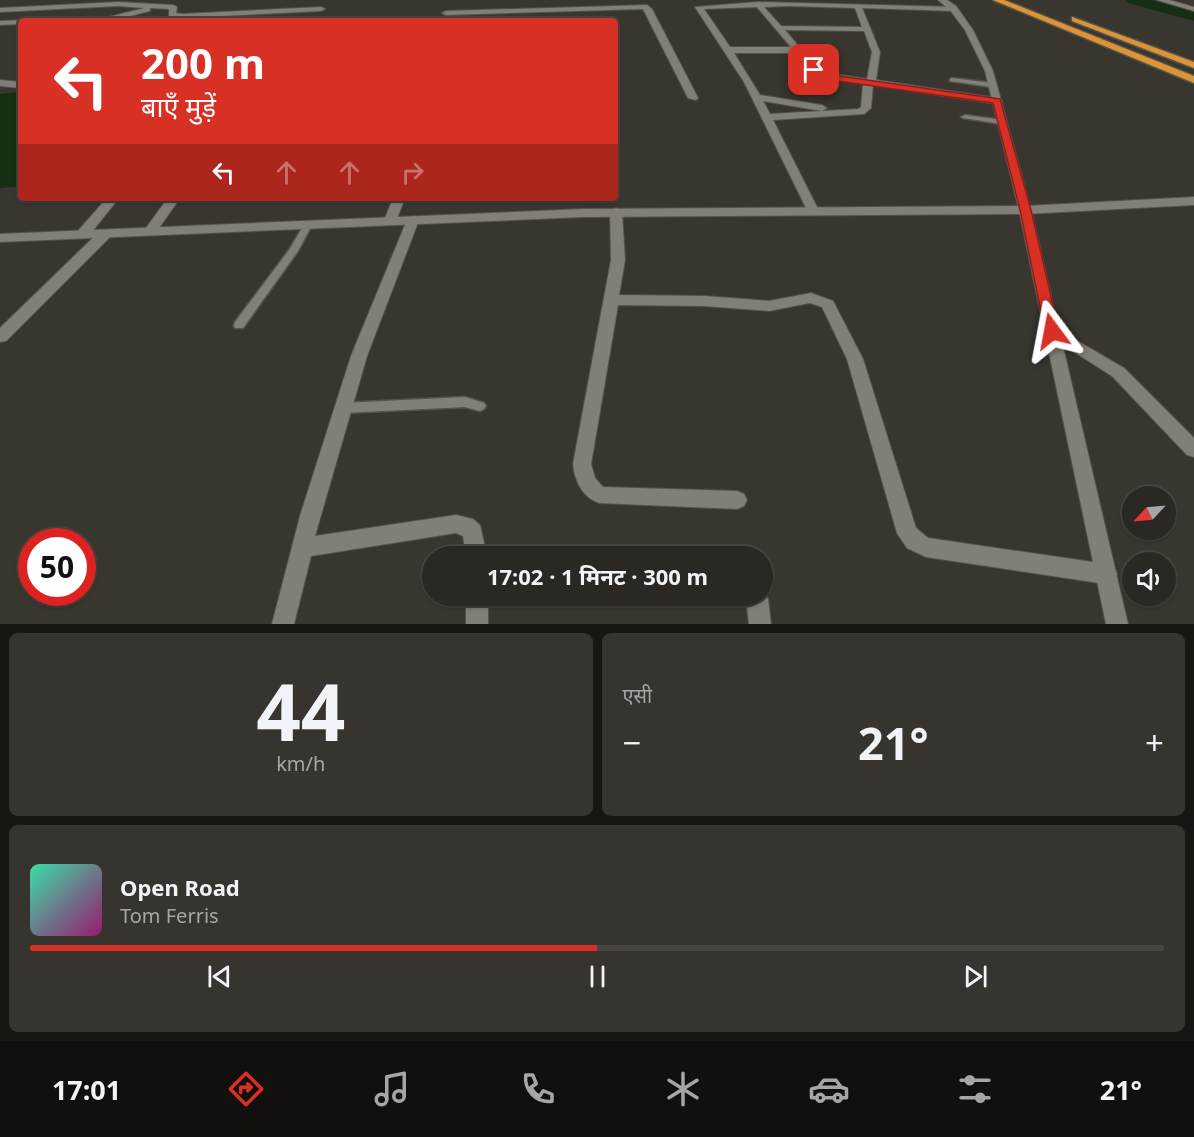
<!DOCTYPE html>
<html lang="hi">
<head>
<meta charset="utf-8">
<style>
  body { margin:0; font-family:"Noto Sans","Noto Sans Devanagari",sans-serif; background:#373430; color:#f1f3f6; height:100vh; display:flex; flex-direction:column; font-size:22px; white-space:nowrap }
  * { box-sizing:border-box; margin:0 }
  p { font-size:20px; color:#a6a6a6 }
  .icon { flex:none; width:33px; height:33px; fill:none; stroke:currentColor; stroke-width:2; stroke-linecap:round; stroke-linejoin:round }
  .map { position:relative; height:624px; overflow:hidden }
  .details { display:flex; flex-direction:column; gap:9px; padding:9px; background:#181613; flex:1 }
  .details>* { flex:none }
  .guide { position:absolute; left:18px; top:18px; width:600px; height:183px; border-radius:6px; box-shadow:0 2px 4px #0004,0 0 0 2px #474441; background:#d93025; color:#fff; overflow:hidden }
  .needle { width:39px; rotate:244deg }
  .fabs { position:absolute; left:1122px; top:486px; display:grid; gap:12px }
  .fabs a { display:grid; place-items:center; width:54px; height:54px; border-radius:50%; background:#2b2823; box-shadow:0 2px 4px #0004,0 0 0 2px #474441; font-size:30px }
  .speed { position:absolute; left:18px; top:528px; display:flex; gap:12px; font-size:30px; font-weight:700; text-align:center }
  .speed>* { display:grid; place-content:center; width:78px; height:78px; border-radius:50%; background:#2b2823; box-shadow:0 2px 4px #0004,0 0 0 2px #474441; line-height:1 }
  .speed .limit { border:9px solid #d22; background:#fff; color:#111 }
  .pin { position:absolute; display:grid; place-items:center; width:51px; height:51px; color:#fff; margin:-26px; border-radius:12px; box-shadow:0 3px 9px #0006 }
  .me { position:absolute; width:66px; margin:-33px; rotate:347deg; stroke-linejoin:round; filter:drop-shadow(0 0 4px #0008) }
  .turn { display:flex; align-items:center; gap:21px; height:126px; padding:0 24px; font-size:27px }
  .turn .icon { width:78px; height:78px; stroke-width:2.5 }
  .turn b { display:block; font-size:42px; line-height:51px }
  .lanes { display:flex; align-items:center; height:57px; padding:0 24px; background:#0003; justify-content:center; gap:30px; direction:ltr }
  .lanes .off { opacity:.35 }
  .big { font-size:45px; font-weight:700; line-height:1.1 }
  .details .card { flex:1; display:flex; flex-direction:column; justify-content:center; gap:9px; min-width:0; padding:0 21px; border-radius:9px; background:#373430 }
  .details .dial { align-items:center; gap:0 }
  .dial b { font-size:78px; line-height:1 }
  .song { display:flex; align-items:center; gap:18px }
  .cover { width:72px; height:72px; border-radius:9px; background:linear-gradient(135deg,hsl(160 70% 55%),hsl(320 70% 35%)) }
  .played { height:6px; border-radius:3px; background:linear-gradient(90deg,#d93025 50%,#474441 50%) }
  .keys { display:flex; justify-content:space-around; direction:ltr }
  .heat { display:flex; justify-content:space-between; align-items:center; font-size:33px; direction:ltr }
  .details .tiles { flex:1; display:grid; gap:9px; grid-template-columns:1fr 1fr }
  .card:last-child { grid-column:span 2 }
  .trip { position:absolute; left:422px; top:546px; width:351px; height:60px; border-radius:30px; background:#2b2823; box-shadow:0 2px 4px #0004,0 0 0 2px #474441; font-weight:700; line-height:60px; text-align:center }
  .tab-bar { display:flex; height:96px; justify-content:space-around; align-items:center; background:#11100e; color:#a6a6a6 }
  .tab-bar .icon { width:42px; height:42px }
  .tab-bar .current { color:#d93025 }
  .tab-bar b { font-size:27px; color:#f1f3f6 }
  .map>svg:first-child { display:block }
</style>
</head>
<body>
<div class="map">
<svg width="1194" height="624" viewBox="0 0 1194 624">
  <rect width="100%" height="100%" fill="#39362f"/>
  <path fill="#162e13" d="M21,92V186L0,188V94Z"/>
  <g fill="none" stroke-linecap="round" stroke-linejoin="round">
    <path fill="#162e13" fill-rule="evenodd" d="M1125,0H1151L1194,11V21L1128,3Z"/>
    <g stroke="#55534d" stroke-width="3">
      <path id="service" d="M952,78L992,83L995,85L992,87L950,81V79Z
        M965,115L1002,120L1006,122L1002,124L963,118L961,117Z
        M308,222L312,225L298,251L243,328H235L234,325L235,322L289,250L305,223Z
        M465,397L484,403L486,406L484,409L480,411L465,407L343,413L339,411L337,408L339,405L343,403Z"/>
    </g>
    <g stroke="#55534d" stroke-width="2">
      <path id="minor" d="M1157,0H1169L1194,7V11Z
        M118,2L173,5L177,7L176,13L182,14L321,7L325,9L321,11L182,18L169,16V9L150,8V11L110,21H43L47,19L109,17L144,8L118,6L0,12V8Z
        M758,2L957,7L954,11L862,8L880,52L876,80L997,98L1002,101L997,104L873,85L871,108L864,114L773,120L819,211L813,215L809,214L744,82L695,7ZM789,6L855,8L862,27L781,26L764,7ZM757,7L791,47H730L704,9ZM785,30L864,31L872,52L867,79L826,73L817,68ZM734,53H795L811,72L821,77L863,84L861,107L858,109L770,114L763,101L822,111L827,108L822,105L760,95Z
        M647,5L652,9L698,98L696,100L688,98L643,9L446,15L442,13L446,11Z
        M24,20L21,24L0,25V21Z
        M0,80L21,82V88L0,86Z
        M107,198H119L87,238H77L75,235L77,232Z
        M168,198H180L154,235H144L143,232Z
        M393,198H405L396,221L390,225L384,221Z
        M616,208L622,212L625,260L619,295L704,296L769,301L811,293L833,301L863,359L916,528L928,538L1106,564L1114,567L1117,574L1114,581L1106,584L926,557L907,548L897,533L847,359L822,307L810,303L769,311L704,306L618,305L591,464L595,478L603,487L737,491L744,494L747,500L744,506L737,509L599,503C582,497 575,481 573,464L611,260L610,212Z
        M413,216L419,220L367,356L315,536L456,515L473,519L480,525L487,556H466L463,536L456,533L311,556L294,624H272L300,516L351,356L407,220Z
        M105,230L112,234L110,237L6,341L0,342V328L100,231Z
        M1052,326L1124,368L1194,438V457L1187,455L1112,376L1047,335L1044,331L1047,327Z
        M762,590L768,599L771,624H749L746,599L747,596H762Z
        M466,596H488V624H466Z"/>
    </g>
    <g stroke="#55534d" stroke-width="2">
      <path id="tertiary" d="M1194,197V205L1025,214L583,217L0,242V234L583,209L1025,206Z"/>
    </g>
    <g stroke="#55534d" stroke-width="2">
      <path id="secondary" d="M938,0H947L956,6L973,30L993,71L1031,210L1128,624H1106L1019,210L985,71L965,30L950,10Z"/>
    </g>
    <g stroke="#55534d" stroke-width="3">
      <path id="trunk" d="M993,0H1004L1194,76V83Z
        M1072,17L1194,62V68L1072,21Z"/>
    </g>
    <use href="#service" fill="#827f77" fill-rule="evenodd"/>
    <use href="#minor" fill="#827f77" fill-rule="evenodd"/>
    <use href="#tertiary" fill="#827f77" fill-rule="evenodd"/>
    <use href="#secondary" fill="#827f77" fill-rule="evenodd"/>
    <use href="#trunk" fill="#dc9436" fill-rule="evenodd"/>
  </g>
  <path fill="#d93025" stroke="#8d1f18" stroke-width="1.5" d="M814,67L832,75L1000,99L1031,210L1059,331L1057,335H1047L1045,331L1020,210L993,103L831,80L811,72Z"/>
</svg>
<div class="fabs">
<a><svg class="needle" viewBox="-14 -14 28 28"><path d="M0-13l5 13h-10z" fill="#e53935"/><path d="M0 13l5-13h-10z" fill="#a6a6a6"/></svg></a>
<a><svg class="icon" aria-label="sound" viewBox="0 0 24 24"><path d="M4 9h4l5-4v14l-5-4H4zM17 9q2 3 0 6"/></svg></a>
</div>
<div class="speed"><div class="limit">50</div></div>
<div class="pin" style="left:814px;top:70px;background:#d93025"><svg class="icon" aria-label="arrive" viewBox="0 0 24 24"><path d="M6 21V4h12l-3 4 3 4H6"/></svg></div>
<svg class="me" style="left:1052px;top:331px" viewBox="-20 -20 40 40"><path d="M0-17L14 15 0 8-14 15z" fill="#d93025" stroke="#fff" stroke-width="4"/></svg>
<div class="trip">17:02 · 1 मिनट · 300 m</div>
<div class="guide">
<div class="turn"><svg class="icon" aria-label="left" viewBox="0 0 24 24"><path d="M17 20v-9H6M10 6l-5 5 5 5"/></svg><div><b>200 m</b>बाएँ मुड़ें</div></div>
<div class="lanes"><svg class="icon" aria-label="left" viewBox="0 0 24 24"><path d="M17 20v-9H6M10 6l-5 5 5 5"/></svg><svg class="icon off" aria-label="ahead" viewBox="0 0 24 24"><path d="M12 20V5M6 11l6-6 6 6"/></svg><svg class="icon off" aria-label="ahead" viewBox="0 0 24 24"><path d="M12 20V5M6 11l6-6 6 6"/></svg><svg class="icon off" aria-label="right" viewBox="0 0 24 24"><path d="M7 20v-9h11M14 6l5 5-5 5"/></svg></div>
</div>
</div>
<section class="details">
<div class="tiles">
<div class="card dial"><b>44</b><p>km/h</p></div>
<div class="card"><p>एसी</p>
<div class="heat"><a>−</a><b class="big">21°</b><a>+</a></div>
</div>
<div class="card">
<div class="song"><i class="cover"></i><div><b>Open Road</b><p>Tom Ferris</p></div></div>
<div class="played"></div>
<div class="keys"><svg class="icon" aria-label="previous" viewBox="0 0 24 24"><path d="M18 5L8 12l10 7zM5 5v14"/></svg><svg class="icon" aria-label="pause" viewBox="0 0 24 24"><path d="M8 5v14M16 5v14"/></svg><svg class="icon" aria-label="next" viewBox="0 0 24 24"><path d="M6 5l10 7-10 7zM19 5v14"/></svg></div>
</div>
</div>
</section>
<nav class="tab-bar">
<b>17:01</b>
<svg class="icon current" aria-label="directions" viewBox="0 0 24 24"><path d="M12 3l9 9-9 9-9-9zM9 14v-3h6M13 9l2 2-2 2"/></svg>
<svg class="icon" aria-label="music" viewBox="0 0 24 24"><path d="M9 18V5l10-2v13"/><circle cx="6" cy="18" r="3"/><circle cx="16" cy="16" r="3"/></svg>
<svg class="icon" aria-label="phone" viewBox="0 0 24 24"><path d="M5 4h4l2 5-3 2q2 4 5 5l2-3 5 2v4C11 20 4 13 5 4z"/></svg>
<svg class="icon" aria-label="climate" viewBox="0 0 24 24"><path d="M12 3v18M4 7l16 10M4 17L20 7"/></svg>
<svg class="icon" aria-label="car" viewBox="0 0 24 24"><path d="M5 17H2v-5l4-1 3-4h7l3 4 3 1v5h-3M9 17h6M6 11h13"/><circle cx="7" cy="17" r="2"/><circle cx="17" cy="17" r="2"/></svg>
<svg class="icon" aria-label="filters" viewBox="0 0 24 24"><path d="M4 7h16M4 17h16"/><circle cx="9" cy="7" r="2"/><circle cx="15" cy="17" r="2"/></svg>
<b>21°</b>
</nav>
</body>
</html>
